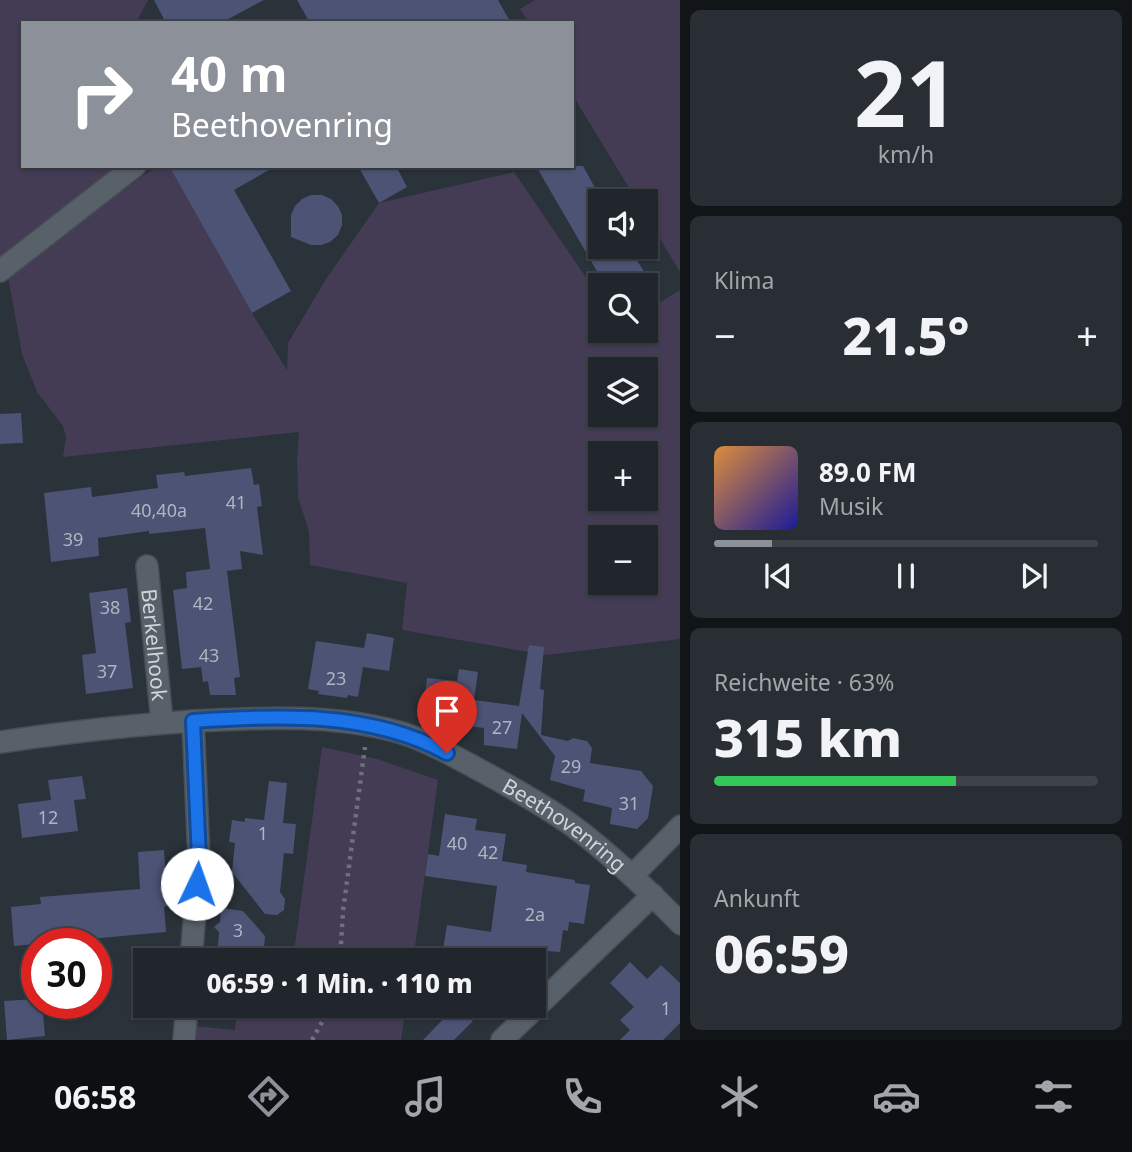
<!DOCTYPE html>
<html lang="de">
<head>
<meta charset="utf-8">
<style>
  body { margin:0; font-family:"Noto Sans",sans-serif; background:#282e34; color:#f1f3f6; height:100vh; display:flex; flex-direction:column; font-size:26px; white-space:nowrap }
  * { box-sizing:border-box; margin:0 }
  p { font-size:23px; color:#a2a5a9 }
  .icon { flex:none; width:38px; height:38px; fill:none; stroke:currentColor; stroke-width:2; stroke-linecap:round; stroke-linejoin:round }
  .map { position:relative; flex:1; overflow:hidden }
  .sheet { display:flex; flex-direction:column; gap:10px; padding:10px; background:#121518; width:452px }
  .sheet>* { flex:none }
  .banner { position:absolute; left:21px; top:21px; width:553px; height:147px; border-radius:0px; box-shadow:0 2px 5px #0004,0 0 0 2px #3d4348; background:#8c9099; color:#fff; overflow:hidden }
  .fabs { position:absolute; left:588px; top:189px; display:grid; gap:14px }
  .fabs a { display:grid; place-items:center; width:70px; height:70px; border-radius:0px; background:#20262c; box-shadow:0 2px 5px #0004,0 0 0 2px #3d4348; font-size:35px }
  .speed { position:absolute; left:21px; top:928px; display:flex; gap:14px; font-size:35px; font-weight:700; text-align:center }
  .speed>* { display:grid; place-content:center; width:91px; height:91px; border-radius:50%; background:#20262c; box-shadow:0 2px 5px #0004,0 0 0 2px #3d4348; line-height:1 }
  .speed .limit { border:10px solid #d22; background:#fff; color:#111 }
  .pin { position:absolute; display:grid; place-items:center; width:60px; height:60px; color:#fff; margin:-72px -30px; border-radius:50% 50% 50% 0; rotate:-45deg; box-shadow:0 0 7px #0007 }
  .pin .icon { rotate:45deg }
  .me { position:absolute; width:77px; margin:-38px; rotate:3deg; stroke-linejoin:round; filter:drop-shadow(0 0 5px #0008) }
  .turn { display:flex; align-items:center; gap:24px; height:147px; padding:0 35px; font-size:32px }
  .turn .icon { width:91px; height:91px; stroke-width:2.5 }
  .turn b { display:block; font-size:49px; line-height:60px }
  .big { font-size:52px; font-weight:800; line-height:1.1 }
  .sheet .card { flex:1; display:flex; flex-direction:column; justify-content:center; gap:10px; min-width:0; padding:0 24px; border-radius:10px; background:#282e34 }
  .sheet .dial { align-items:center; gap:0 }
  .dial b { font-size:91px; line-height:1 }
  .song { display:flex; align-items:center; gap:21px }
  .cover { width:84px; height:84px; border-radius:10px; background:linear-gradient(135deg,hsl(30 70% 55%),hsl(240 70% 35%)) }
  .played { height:7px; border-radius:4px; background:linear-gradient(90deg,#8c9099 15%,#3d4348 15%) }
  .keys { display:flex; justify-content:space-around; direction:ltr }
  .heat { display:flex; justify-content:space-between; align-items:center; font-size:38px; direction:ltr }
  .charge { height:10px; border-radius:5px; background:linear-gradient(90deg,#34c759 63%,#3d4348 0) }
  .trip { position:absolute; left:133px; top:948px; width:413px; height:70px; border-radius:0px; background:#20262c; box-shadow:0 2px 5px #0004,0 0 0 2px #3d4348; font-weight:800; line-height:70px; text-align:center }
  .dock { display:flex; height:112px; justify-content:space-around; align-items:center; background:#0d0f12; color:#a2a5a9 }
  .dock .icon { width:49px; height:49px }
  .dock .on { color:#8c9099 }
  .dock b { font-size:32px; color:#f1f3f6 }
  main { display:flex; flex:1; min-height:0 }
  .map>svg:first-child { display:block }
</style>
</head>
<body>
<main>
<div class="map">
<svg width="681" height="1040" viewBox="0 0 681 1040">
  <rect width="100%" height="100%" fill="#2a323a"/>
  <path fill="#443b55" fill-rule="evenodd" d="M0,0H148L136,23H23V166H127L0,263Z
    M535,0H680V272L646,215V201H637L572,94V23H529L520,9Z
    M157,166H169L252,313L287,370L288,343L326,279L379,203L514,172L600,298V331H646V311L680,290V639L546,655L402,630L407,583L310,565L309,532L298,497L297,458L299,432L63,457L66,437L63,426L37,392L22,354L7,272ZM600,369H646V415H600ZM600,453H646V499H600ZM600,537H646V583H600Z
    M322,747L377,759L438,780L413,961H289L294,952Z
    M237,1006H406L401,1040H192L194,1026L235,1030Z"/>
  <path fill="#4d5375" d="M154,0H264L221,23H166Z
    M297,0H498L511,23H310Z
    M169,166H276L234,190L291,291L252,313Z
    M358,166H396L407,187L379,203Z
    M536,166H583L600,197V247H629L652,285H605Z
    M311,195H322L331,199L338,206L342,215V225L338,235L330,242L321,245H311L291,237V215L295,206L302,199Z
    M21,413L23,443L0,444V414Z
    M251,468L254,485L259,484L262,506L257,507L263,555L240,551L242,569L227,571L240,677L234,678L236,695H210L208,681L203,682L201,667L182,669L173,590L187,588L186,572L210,569L205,528L149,534V531L98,538L99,556L51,562L44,493L91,487L92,497L158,488L156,475L184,472L185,476Z
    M127,588L131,622L125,623L133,688L86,694L82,655L96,653L89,593Z
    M367,633L394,638L389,671L363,667L358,697L348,695L347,698L318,694L319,691L308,689L316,641L364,648Z
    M529,645L544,647L540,689L544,690L541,735L568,741L573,738L587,741L592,748L590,763L641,771L653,786L648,818L637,829L610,824L612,808L583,801L585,790L550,780L555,756L522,713L517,749L484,745V728L422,720L427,678L457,681L459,669L478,672L474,700L519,706Z
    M82,776L86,799L74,800L78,831L22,838L18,804L51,800L48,780Z
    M269,781L287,783L283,823L296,824L293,854L284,853L280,892L285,899L284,910L277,915L265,914L232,872L235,843L229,842L232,820L245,822V818L264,820Z
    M445,814L477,819L475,830L506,834L502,861L527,865L526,872L575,880V883L590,885L584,924L569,922L568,931L563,930L560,952L534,950L533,961H441L447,925L491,932L497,886L425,876L428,854L439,856Z
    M164,850L168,906L164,907L166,932L14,946L11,907L41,904L40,897L140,889L138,852Z
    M221,908L243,911L265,936L263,961H220L221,950L218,946L219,932L214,927L220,922Z
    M630,962L647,979L661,965L681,984V1022L663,1040H620L630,1030L620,1020L634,1007L610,983Z
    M37,999V1003H42L45,1036L7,1040L4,1001Z
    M456,1006L473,1021L454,1040H423Z"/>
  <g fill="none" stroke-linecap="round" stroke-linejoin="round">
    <g stroke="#484e55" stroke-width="24">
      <g id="minor">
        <path d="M0,271L135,166"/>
        <path id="s1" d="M147,566L162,722"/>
        <path id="s2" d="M0,742C83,730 160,721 243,719C296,717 351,718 402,733C427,741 450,754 474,767C506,784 540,803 570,824C610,853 646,888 681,924"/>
        <path d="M632,876L681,826"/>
        <path d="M191,961L199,859L193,721"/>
        <path d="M184,1040L187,1006"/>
        <path d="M502,1040L653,895"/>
      </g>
    </g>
    <path stroke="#6b7279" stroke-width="4.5" stroke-dasharray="3.5 5" stroke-linecap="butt" d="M340,961L343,911L365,747
      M312,1040L331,1006"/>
    <use href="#minor" stroke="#586069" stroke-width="21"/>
  </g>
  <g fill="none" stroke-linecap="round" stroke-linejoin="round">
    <g stroke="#114b97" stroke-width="18">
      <path id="route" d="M197,884L199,859L193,721C277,715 370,711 447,753"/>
    </g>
    <use href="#route" stroke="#1a73e8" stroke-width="12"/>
  </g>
  <g text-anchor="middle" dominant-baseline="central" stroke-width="5" stroke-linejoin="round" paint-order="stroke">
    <g font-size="18" fill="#afb4c1">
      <text x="236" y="502">41</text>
      <text x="159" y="510">40,40a</text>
      <text x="73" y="539">39</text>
      <text x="203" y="603">42</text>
      <text x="110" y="607">38</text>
      <text x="209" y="655">43</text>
      <text x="107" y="671">37</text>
      <text x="336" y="678">23</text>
      <text x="502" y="727">27</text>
      <text x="571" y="766">29</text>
      <text x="629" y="803">31</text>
      <text x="48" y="817">12</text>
      <text x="263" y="833">1</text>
      <text x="457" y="843">40</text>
      <text x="488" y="852">42</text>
      <text x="535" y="914">2a</text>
      <text x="238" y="930">3</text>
      <text x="666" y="1008">1</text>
    </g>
    <g font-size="21" fill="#d0d5da" stroke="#2a323a">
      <text stroke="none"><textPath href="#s1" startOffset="79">Berkelhook</textPath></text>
      <text stroke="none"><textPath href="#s2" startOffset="592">Beethovenring</textPath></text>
    </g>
  </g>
</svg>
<div class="fabs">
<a><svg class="icon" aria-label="sound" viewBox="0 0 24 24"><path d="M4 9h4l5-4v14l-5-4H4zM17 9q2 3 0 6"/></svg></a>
<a><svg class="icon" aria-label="search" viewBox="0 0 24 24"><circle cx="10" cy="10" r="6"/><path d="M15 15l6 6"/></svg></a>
<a><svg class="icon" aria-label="layers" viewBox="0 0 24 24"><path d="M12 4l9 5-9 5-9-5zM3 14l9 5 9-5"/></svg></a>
<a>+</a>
<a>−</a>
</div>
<div class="speed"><div class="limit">30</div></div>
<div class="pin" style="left:447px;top:753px;background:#d93025"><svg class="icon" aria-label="arrive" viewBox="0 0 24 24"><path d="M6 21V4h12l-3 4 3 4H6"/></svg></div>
<svg class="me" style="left:197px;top:884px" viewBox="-20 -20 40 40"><circle r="19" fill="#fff"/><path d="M0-13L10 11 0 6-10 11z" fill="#1a73e8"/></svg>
<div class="trip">06:59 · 1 Min. · 110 m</div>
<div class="banner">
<div class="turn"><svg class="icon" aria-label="right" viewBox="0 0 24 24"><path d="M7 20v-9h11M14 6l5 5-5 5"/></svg><div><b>40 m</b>Beethovenring</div></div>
</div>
</div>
<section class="sheet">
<div class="card dial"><b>21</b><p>km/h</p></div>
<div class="card"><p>Klima</p>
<div class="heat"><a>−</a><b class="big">21.5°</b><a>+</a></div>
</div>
<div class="card">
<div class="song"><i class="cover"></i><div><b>89.0 FM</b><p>Musik</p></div></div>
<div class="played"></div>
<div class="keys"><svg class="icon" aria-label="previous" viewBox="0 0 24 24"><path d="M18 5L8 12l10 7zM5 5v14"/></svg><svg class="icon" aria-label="pause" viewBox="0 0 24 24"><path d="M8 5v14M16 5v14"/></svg><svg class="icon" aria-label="next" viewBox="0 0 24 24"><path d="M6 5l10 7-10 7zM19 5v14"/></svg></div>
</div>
<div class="card"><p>Reichweite · 63%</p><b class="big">315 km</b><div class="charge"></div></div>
<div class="card"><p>Ankunft</p><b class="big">06:59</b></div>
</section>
</main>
<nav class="dock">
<b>06:58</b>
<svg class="icon on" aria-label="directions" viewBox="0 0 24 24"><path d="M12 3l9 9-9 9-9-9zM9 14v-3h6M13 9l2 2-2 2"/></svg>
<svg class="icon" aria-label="music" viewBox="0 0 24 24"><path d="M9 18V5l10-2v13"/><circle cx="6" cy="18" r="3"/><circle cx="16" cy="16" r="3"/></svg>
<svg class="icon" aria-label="phone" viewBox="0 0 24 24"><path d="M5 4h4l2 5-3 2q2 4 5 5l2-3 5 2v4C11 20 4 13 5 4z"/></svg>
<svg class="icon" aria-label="climate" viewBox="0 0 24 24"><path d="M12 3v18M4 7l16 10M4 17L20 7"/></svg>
<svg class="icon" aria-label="car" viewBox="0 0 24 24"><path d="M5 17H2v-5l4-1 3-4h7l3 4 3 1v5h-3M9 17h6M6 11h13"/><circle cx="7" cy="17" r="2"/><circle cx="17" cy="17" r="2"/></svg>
<svg class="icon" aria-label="filters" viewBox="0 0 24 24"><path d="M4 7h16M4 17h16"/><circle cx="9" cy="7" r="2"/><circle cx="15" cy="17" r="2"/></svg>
</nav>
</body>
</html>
